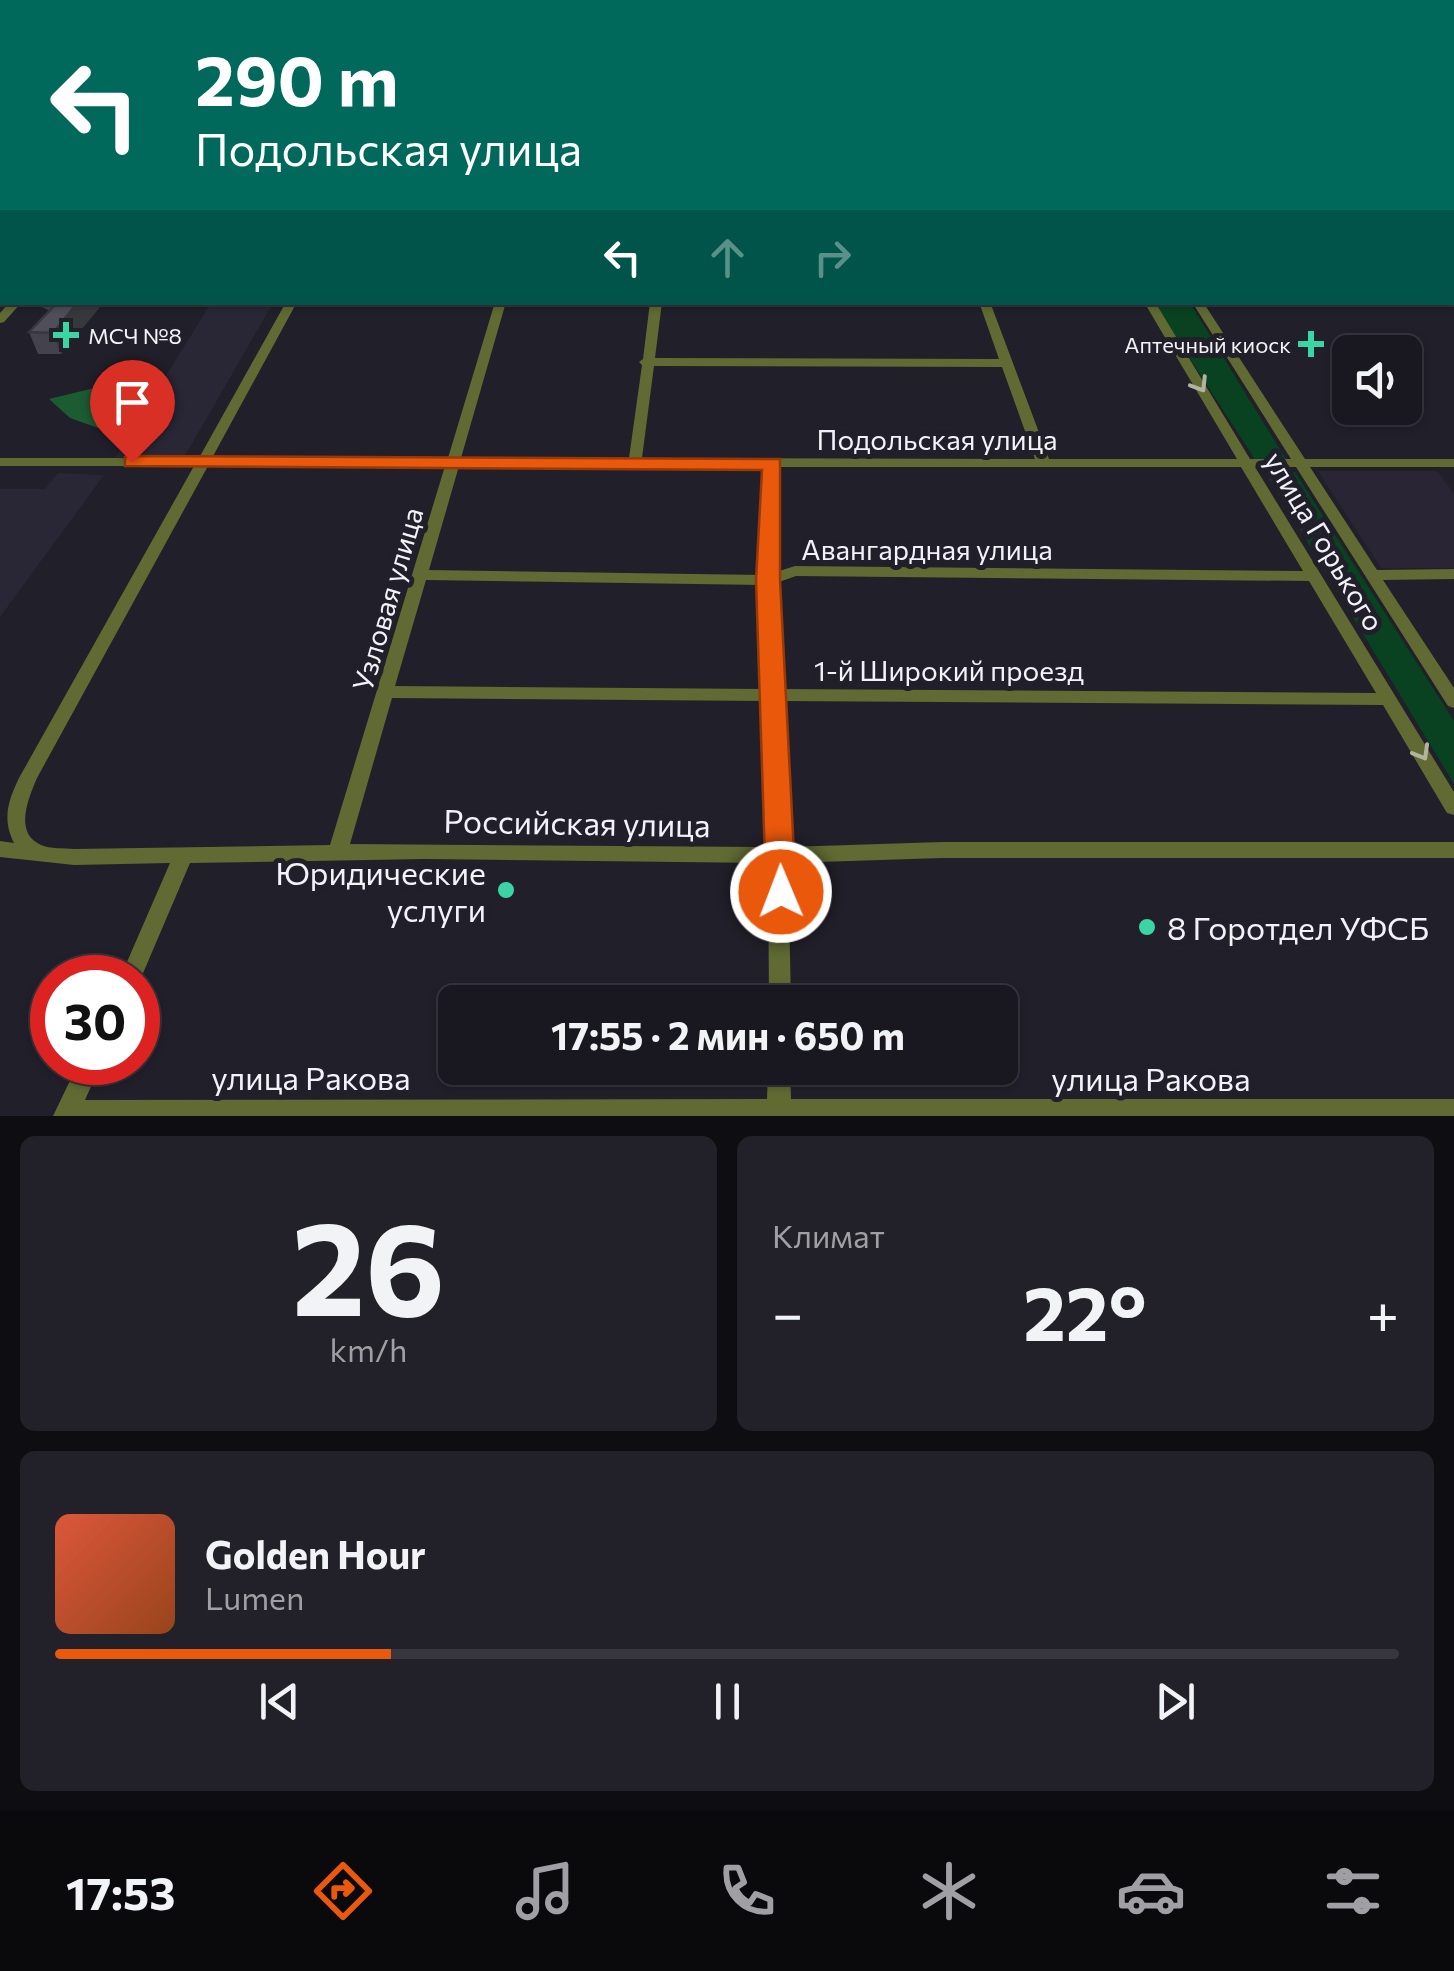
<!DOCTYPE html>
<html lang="ru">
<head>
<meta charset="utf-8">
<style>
  body { margin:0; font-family:Commissioner,sans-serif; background:#222028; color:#f1f3f6; height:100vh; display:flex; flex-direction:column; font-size:38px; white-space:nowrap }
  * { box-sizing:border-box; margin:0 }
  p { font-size:32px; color:#9f9fa4 }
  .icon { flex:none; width:55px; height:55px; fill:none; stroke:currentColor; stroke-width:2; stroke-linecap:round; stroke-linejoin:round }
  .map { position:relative; height:1116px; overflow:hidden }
  .side { display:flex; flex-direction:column; gap:20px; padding:20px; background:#0e0d11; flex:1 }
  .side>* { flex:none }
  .banner { position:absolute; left:0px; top:0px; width:1455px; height:305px; box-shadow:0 2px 8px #0004,0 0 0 2px #37363d; background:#00695c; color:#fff; overflow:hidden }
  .buttons { position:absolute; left:1332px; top:335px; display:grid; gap:20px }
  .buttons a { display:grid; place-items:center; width:90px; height:90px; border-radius:15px; background:#19171f; box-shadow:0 2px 8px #0004,0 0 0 2px #37363d; font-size:50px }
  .speed { position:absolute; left:30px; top:955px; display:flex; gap:20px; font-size:50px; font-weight:700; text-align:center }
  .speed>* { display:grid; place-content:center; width:130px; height:130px; border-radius:50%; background:#19171f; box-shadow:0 2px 8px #0004,0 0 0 2px #37363d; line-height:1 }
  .speed .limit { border:15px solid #d22; background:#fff; color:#111 }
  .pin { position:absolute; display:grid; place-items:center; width:85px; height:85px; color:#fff; margin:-102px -42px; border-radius:50% 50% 50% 0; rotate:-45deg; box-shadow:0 0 10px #0007 }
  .pin .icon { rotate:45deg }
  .me { position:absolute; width:110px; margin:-55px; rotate:359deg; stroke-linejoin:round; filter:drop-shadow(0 0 8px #0008) }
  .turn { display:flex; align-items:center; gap:35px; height:210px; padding:0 30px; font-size:45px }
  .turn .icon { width:130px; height:130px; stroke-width:2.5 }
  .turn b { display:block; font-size:70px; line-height:85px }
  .lanes { display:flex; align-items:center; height:95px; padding:0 30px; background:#0003; justify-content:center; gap:50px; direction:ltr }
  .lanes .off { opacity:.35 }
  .big { font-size:75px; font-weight:700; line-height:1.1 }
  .side .card { flex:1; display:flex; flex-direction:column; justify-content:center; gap:15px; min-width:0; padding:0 35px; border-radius:15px; background:#222028 }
  .side .dial { align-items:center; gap:0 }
  .dial b { font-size:130px; line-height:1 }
  .song { display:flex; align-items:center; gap:30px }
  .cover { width:120px; height:120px; border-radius:15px; background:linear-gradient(135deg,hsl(10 70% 55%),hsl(20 70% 35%)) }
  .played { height:10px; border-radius:5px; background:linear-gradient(90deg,#ea580c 25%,#37363d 25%) }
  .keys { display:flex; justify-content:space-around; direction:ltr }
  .heat { display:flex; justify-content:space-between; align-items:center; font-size:55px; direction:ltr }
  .side .tiles { flex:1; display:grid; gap:20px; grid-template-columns:1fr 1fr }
  .card:last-child { grid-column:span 2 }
  .trip { position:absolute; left:438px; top:985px; width:580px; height:100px; border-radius:15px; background:#19171f; box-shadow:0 2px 8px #0004,0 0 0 2px #37363d; font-weight:700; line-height:100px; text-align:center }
  .tab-bar { display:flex; height:160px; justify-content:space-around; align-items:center; background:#0a090c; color:#9f9fa4 }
  .tab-bar .icon { width:70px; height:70px }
  .tab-bar .on { color:#ea580c }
  .tab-bar b { font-size:45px; color:#f1f3f6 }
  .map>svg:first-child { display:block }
</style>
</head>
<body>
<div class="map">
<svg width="1454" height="1116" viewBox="0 0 1454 1116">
  <rect width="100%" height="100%" fill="#211f29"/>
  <path fill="#292636" d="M211,303H273L185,456L115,458Z
    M58,473L104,475L0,617V489H45Z"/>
  <path fill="#292535" d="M1318,471H1437L1454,494V568H1381Z"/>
  <path fill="#094220" d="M1154,303H1190L1287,461H1256Z
    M1265,472H1295L1454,721V784Z"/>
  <path fill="#1c5c32" d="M140,377L148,387L128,419L104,430L70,418L49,399Z"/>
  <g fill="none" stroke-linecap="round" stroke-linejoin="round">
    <path fill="#606a32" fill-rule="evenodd" d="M1452,90H1454V95H1452Z
      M1452,169L1454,170V176L1452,175Z
      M0,270H2V276H0Z
      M1452,273H1454V279H1452Z
      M10,302H22L4,322L0,323V313Z
      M286,302H297L212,458H448L495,302H506L461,458H629L642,365L639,362L643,359L650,302H662L655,358L999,359L979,302H990L1049,459H1237L1144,302H1155L1250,459H1291L1192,302H1203L1305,459H1454V467H1310L1377,570L1454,569V579L1383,580L1454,688V708L1448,706L1296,467H1255L1454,792V815L1447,813L1383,705L782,701L787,847L942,842H1454V858H942L788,863L791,1002H769L768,863L425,859L190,863L138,985V978H120L170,863L74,865L0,857V841L14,843C2,819 8,801 19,778L194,466H0V458H199ZM654,366L1002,367L1035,459L642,458ZM208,466H445L330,845L74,849C64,848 50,849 41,845C13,833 29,797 37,778ZM459,466L766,467L763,575L429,570ZM780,467H1241L1303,571L795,566L779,571ZM796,576L1309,581L1376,693L781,689L779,582ZM426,580L763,585L764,689L395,686ZM392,698L764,701L768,847L350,844Z
      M79,1062H102L85,1100L767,1099L768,1068H790L791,1099H1454V1116H53Z"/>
    <path stroke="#bfbec5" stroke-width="2.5" d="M1234,0L1257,2
      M1376,0L1383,2
      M1450,0L1454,2"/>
  </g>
  <path fill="#44434d" d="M32,302H97L99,308L61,354H38L29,332L50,311Z"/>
  <path fill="#37373e" d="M78,302H97L99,308L61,354L53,333Z"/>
  <path fill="#4f4e59" stroke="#37373e" stroke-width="2.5" d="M58,302H78L53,333L29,332Z"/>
  <defs><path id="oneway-chevron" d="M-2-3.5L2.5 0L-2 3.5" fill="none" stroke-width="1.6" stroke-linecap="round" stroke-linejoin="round" transform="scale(2.5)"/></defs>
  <g stroke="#b1b59f">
    <use href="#oneway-chevron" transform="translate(1200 385) rotate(58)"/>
    <use href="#oneway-chevron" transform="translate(1422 753) rotate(60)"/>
  </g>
  <path fill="#ea580c" stroke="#983908" stroke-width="2.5" d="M132,456L780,459V580L796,892L791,901L781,904L770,901L766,892L756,580L762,470L125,466V457Z"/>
  <g fill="#3bd4a4" stroke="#211f29" stroke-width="4">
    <path d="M61 320h10v10h10v10h-10v10h-10v-10h-10v-10h10z"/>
    <path d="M1306 329h10v10h10v10h-10v10h-10v-10h-10v-10h10z"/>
    <circle cx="506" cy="890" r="10"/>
    <circle cx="1147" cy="927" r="10"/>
  </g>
  <g text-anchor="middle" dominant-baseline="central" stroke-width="10" stroke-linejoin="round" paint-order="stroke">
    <g font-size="22" fill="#f3f2f9" stroke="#211f29" text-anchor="start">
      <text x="88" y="335">МСЧ №8</text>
      <text x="1291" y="344" text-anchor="end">Аптечный киоск</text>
    </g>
    <g font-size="28" fill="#f3f2f9" stroke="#211f29">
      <text x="937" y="439">Подольская улица</text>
      <text transform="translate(1325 541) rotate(59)">улица Горького</text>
      <text x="927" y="549">Авангардная улица</text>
      <text transform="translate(387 599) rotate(-74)">Узловая улица</text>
      <text x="949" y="670">1-й Широкий проезд</text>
    </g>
    <g font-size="32" fill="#f3f2f9" stroke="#211f29">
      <text transform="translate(577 822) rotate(1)">Российская улица</text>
      <text x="311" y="1077">улица Ракова</text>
      <text x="1151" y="1078">улица Ракова</text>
    </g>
    <g font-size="32" fill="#f3f2f9" stroke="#211f29" text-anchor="end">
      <text x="486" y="872">Юридические<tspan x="486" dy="37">услуги</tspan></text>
      <text x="1167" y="927" text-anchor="start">8 Горотдел УФСБ</text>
    </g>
  </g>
</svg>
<div class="buttons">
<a><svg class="icon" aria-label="sound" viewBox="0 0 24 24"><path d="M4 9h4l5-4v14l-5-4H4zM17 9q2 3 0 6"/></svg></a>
</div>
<div class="speed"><div class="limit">30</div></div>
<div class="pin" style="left:132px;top:462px;background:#d93025"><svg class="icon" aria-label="arrive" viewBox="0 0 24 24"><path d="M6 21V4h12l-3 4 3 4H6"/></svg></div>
<svg class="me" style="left:781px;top:892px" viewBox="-20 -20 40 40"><circle r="17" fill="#ea580c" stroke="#fff" stroke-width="3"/><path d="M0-11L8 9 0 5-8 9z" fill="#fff"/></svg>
<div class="trip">17:55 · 2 мин · 650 m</div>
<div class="banner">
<div class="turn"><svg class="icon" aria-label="left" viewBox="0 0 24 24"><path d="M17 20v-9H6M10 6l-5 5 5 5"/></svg><div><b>290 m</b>Подольская улица</div></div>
<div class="lanes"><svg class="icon" aria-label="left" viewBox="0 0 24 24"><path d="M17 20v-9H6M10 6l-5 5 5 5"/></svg><svg class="icon off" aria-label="ahead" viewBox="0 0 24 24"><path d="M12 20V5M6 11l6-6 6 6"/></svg><svg class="icon off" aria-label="right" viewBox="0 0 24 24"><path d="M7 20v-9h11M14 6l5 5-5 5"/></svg></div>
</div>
</div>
<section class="side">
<div class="tiles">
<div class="card dial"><b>26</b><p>km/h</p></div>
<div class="card"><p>Климат</p>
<div class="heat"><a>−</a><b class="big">22°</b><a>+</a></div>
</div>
<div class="card">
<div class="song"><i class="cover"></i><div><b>Golden Hour</b><p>Lumen</p></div></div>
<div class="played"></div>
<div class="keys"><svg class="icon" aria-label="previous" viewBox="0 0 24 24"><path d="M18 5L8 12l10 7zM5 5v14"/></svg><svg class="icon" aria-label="pause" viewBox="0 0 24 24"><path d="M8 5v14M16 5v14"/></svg><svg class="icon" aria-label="next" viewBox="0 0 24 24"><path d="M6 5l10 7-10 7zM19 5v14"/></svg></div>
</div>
</div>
</section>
<nav class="tab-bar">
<b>17:53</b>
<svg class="icon on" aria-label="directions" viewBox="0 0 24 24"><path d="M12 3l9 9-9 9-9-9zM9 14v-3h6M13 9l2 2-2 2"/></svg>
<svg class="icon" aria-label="music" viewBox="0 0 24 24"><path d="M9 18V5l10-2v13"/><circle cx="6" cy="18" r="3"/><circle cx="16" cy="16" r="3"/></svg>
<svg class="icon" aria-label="phone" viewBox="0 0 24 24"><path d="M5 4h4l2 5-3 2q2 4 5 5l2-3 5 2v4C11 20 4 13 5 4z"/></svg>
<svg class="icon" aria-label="climate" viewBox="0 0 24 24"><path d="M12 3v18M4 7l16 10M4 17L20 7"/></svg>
<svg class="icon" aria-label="car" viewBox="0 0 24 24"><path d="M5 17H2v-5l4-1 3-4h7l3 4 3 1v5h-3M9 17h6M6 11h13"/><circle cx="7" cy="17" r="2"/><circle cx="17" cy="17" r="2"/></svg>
<svg class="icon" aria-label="filters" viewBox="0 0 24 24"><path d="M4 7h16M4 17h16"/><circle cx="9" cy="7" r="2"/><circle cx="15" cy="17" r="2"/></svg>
</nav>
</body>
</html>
